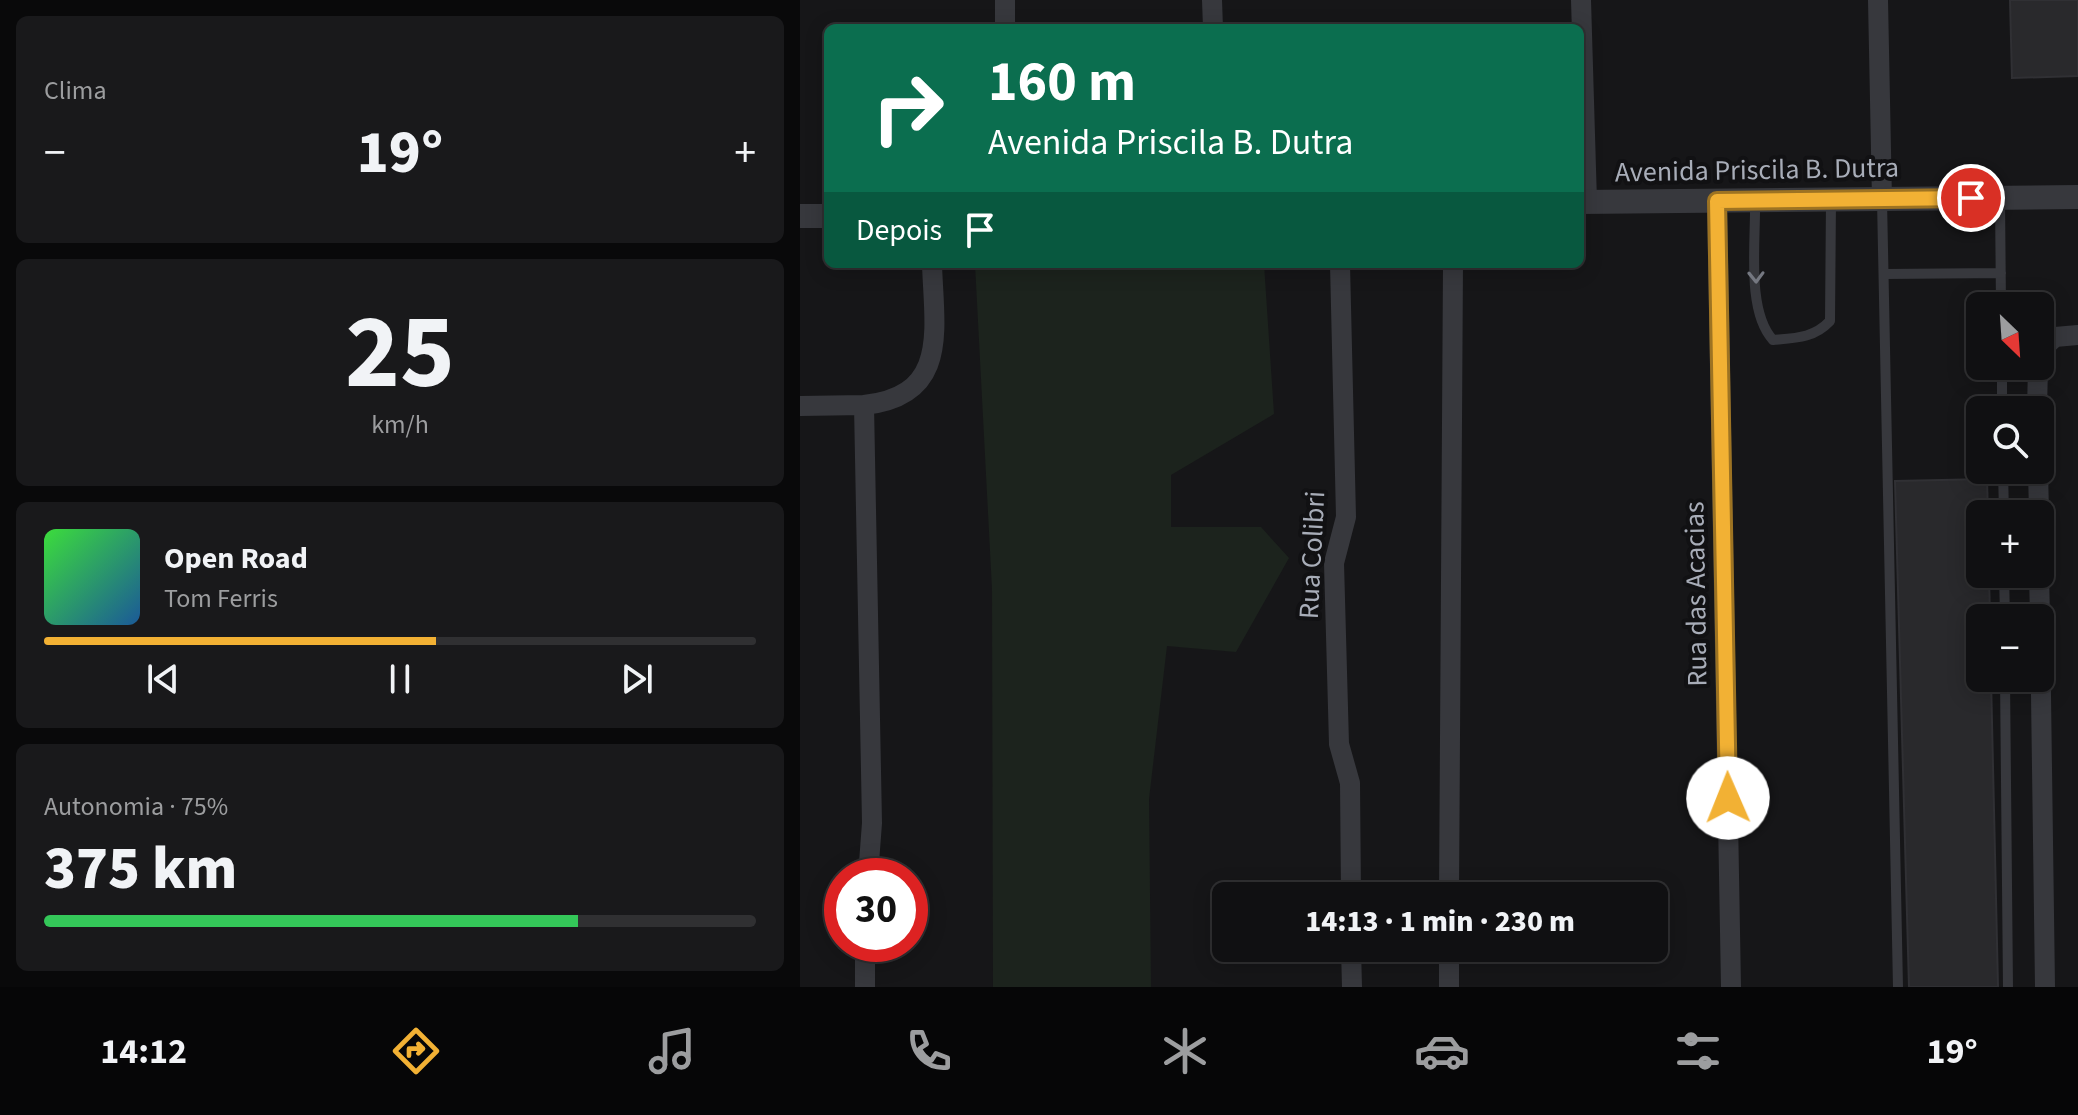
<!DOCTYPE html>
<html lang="pt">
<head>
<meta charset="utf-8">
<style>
  body { margin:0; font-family:"Source Sans 3",sans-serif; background:#19191b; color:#f1f3f6; height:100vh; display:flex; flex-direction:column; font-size:30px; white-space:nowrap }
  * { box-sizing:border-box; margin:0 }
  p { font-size:26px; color:#9c9d9f }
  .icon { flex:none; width:44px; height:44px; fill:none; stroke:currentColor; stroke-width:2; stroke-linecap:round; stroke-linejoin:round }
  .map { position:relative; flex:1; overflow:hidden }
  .drawer { display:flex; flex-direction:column; gap:16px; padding:16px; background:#09090a; width:800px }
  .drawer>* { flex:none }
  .hud { position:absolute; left:24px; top:24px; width:760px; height:244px; border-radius:12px; box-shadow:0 4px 20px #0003,0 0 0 2px #303032; background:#0b6e4f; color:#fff; overflow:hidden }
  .needle { width:52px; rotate:155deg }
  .tools { position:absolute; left:1166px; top:292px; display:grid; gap:16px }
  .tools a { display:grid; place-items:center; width:88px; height:88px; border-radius:12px; background:#101012; box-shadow:0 4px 20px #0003,0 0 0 2px #303032; font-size:40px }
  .speed { position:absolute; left:24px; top:858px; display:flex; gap:16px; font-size:40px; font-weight:700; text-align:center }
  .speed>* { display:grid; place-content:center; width:104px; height:104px; border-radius:50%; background:#101012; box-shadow:0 4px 20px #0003,0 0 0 2px #303032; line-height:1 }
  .speed .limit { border:12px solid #d22; background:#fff; color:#111 }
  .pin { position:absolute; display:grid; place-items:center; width:68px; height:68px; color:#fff; margin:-34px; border:4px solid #fff; border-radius:50%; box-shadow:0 2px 8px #0007 }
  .me { position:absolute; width:88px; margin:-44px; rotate:359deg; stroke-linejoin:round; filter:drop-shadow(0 0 6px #0008) }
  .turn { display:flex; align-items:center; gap:28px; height:168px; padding:0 32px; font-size:36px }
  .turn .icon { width:104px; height:104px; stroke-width:2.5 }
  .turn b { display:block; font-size:56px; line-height:68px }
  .then { display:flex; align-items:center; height:76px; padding:0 32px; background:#0003; gap:16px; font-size:30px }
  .big { font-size:60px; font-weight:800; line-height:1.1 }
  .drawer .widget { flex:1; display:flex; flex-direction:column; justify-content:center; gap:12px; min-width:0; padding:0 28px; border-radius:12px; background:#19191b }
  .drawer .dial { align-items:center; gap:0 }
  .dial b { font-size:104px; line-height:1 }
  .song { display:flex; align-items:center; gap:24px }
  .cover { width:96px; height:96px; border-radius:12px; background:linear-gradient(135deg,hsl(120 70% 55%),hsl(210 70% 35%)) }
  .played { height:8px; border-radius:4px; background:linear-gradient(90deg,#f2b134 55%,#303032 55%) }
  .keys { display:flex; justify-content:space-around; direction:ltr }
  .heat { display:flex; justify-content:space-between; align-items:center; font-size:44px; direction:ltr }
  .charge { height:12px; border-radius:6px; background:linear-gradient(90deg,#34c759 75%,#303032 0) }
  .trip { position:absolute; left:412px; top:882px; width:456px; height:80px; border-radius:12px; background:#101012; box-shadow:0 4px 20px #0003,0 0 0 2px #303032; font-weight:800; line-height:80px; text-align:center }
  .menu { display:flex; height:128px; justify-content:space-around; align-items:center; background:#060607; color:#9c9d9f }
  .menu .icon { width:56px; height:56px }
  .menu .active { color:#f2b134 }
  .menu b { font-size:36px; color:#f1f3f6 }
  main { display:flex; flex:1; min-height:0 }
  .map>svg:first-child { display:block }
</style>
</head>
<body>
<main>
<section class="drawer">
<div class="widget"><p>Clima</p>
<div class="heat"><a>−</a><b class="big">19°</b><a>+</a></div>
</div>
<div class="widget dial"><b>25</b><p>km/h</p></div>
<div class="widget">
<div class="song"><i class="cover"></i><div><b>Open Road</b><p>Tom Ferris</p></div></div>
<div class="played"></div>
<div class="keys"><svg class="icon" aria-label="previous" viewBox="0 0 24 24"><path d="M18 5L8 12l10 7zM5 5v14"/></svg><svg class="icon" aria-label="pause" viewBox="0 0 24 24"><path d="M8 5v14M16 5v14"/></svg><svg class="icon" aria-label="next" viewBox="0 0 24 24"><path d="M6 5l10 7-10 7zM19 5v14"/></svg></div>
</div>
<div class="widget"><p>Autonomia · 75%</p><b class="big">375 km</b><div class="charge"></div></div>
</section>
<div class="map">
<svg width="1278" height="987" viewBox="0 0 1278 987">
  <rect width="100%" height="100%" fill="#161618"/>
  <path fill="#1c231d" d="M175,264H464L474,414L371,475V527H461L489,558L436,652L367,646L349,799L351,987H193L192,589Z"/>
  <path fill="#29292c" stroke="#303034" stroke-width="2" d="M1210,0H1278V76L1212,78Z
    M1187,479L1188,514H1180V574H1189L1190,618H1180V678H1191L1198,987H1109L1095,481Z"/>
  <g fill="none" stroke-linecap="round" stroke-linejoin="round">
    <path stroke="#37383d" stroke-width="10" d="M1082,200L1098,987
      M1200,200L1201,306
      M955,201C956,241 946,311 973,340C996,338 1014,338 1030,321L1031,200
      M1085,274L1201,273
      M1202,366V410
      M1203,470L1204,514
      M1204,574L1205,618
      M1205,678L1208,987"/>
    <path stroke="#37383d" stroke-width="20" d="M205,0V28
      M412,0L413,28
      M781,0L787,202
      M1078,0L1082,200
      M917,201L931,987
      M540,264L546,517L534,563L539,744L550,783L551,896
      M1240,351L1255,337L1278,335
      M0,406L64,405
      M1237,410L1238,366
      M1238,470L1239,514
      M1239,574L1240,618
      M1240,622L1245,987
      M68,876L72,823L64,405C150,396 134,329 132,264
      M649,896L653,264
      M551,948L552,987
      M65,987V944
      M649,987V948"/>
    <path stroke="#37383d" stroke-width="24" d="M780,202L1278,197
      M0,216H28"/>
  </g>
  <defs><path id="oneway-chevron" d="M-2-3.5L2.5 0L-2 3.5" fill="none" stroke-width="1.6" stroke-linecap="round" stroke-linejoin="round" transform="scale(2)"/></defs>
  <use stroke="#757881" href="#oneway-chevron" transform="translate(956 277) rotate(89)"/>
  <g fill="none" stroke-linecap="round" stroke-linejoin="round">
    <g stroke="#9d7322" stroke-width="20">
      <path id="route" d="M928,798L917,201L1171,198"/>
    </g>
    <use href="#route" stroke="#f2b134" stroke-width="14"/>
  </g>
  <g text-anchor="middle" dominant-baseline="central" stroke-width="8" stroke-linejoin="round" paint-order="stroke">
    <g font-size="28" fill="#a8adb8" stroke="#111113">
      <text transform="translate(957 170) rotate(-1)">Avenida Priscila B. Dutra</text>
      <text transform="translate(512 555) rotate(-87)">Rua Colibri</text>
      <text transform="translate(896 594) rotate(-91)">Rua das Acacias</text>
    </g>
  </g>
</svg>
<div class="tools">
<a><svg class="needle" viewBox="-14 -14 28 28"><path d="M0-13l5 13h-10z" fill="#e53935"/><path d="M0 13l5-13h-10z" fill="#9c9d9f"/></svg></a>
<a><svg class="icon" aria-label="search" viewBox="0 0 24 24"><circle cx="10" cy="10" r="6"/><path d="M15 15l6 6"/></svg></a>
<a>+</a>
<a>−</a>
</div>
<div class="speed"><div class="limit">30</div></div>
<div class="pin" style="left:1171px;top:198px;background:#d93025"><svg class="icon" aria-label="arrive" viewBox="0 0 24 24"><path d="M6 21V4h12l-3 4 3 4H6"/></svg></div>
<svg class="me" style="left:928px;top:798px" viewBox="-20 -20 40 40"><circle r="19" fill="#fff"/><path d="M0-13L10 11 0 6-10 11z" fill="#f2b134"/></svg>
<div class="trip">14:13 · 1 min · 230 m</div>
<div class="hud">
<div class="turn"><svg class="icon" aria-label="right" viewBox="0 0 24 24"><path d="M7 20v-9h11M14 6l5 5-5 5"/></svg><div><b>160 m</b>Avenida Priscila B. Dutra</div></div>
<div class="then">Depois<svg class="icon" aria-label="arrive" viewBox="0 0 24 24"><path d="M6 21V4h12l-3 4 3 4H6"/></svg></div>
</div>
</div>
</main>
<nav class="menu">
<b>14:12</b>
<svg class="icon active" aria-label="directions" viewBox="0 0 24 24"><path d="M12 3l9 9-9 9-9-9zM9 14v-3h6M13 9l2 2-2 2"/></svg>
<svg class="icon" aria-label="music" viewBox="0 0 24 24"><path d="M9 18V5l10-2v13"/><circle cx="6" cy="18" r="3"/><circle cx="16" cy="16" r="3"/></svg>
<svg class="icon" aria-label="phone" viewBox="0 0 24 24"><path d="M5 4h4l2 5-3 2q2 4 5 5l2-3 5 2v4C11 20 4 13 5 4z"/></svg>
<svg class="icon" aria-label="climate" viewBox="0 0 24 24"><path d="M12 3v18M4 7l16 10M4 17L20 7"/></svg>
<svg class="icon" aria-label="car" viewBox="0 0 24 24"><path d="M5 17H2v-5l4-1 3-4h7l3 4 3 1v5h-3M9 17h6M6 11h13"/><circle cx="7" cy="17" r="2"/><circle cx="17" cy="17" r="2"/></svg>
<svg class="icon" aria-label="filters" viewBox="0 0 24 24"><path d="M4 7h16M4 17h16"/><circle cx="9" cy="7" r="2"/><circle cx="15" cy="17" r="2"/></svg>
<b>19°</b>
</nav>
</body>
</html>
